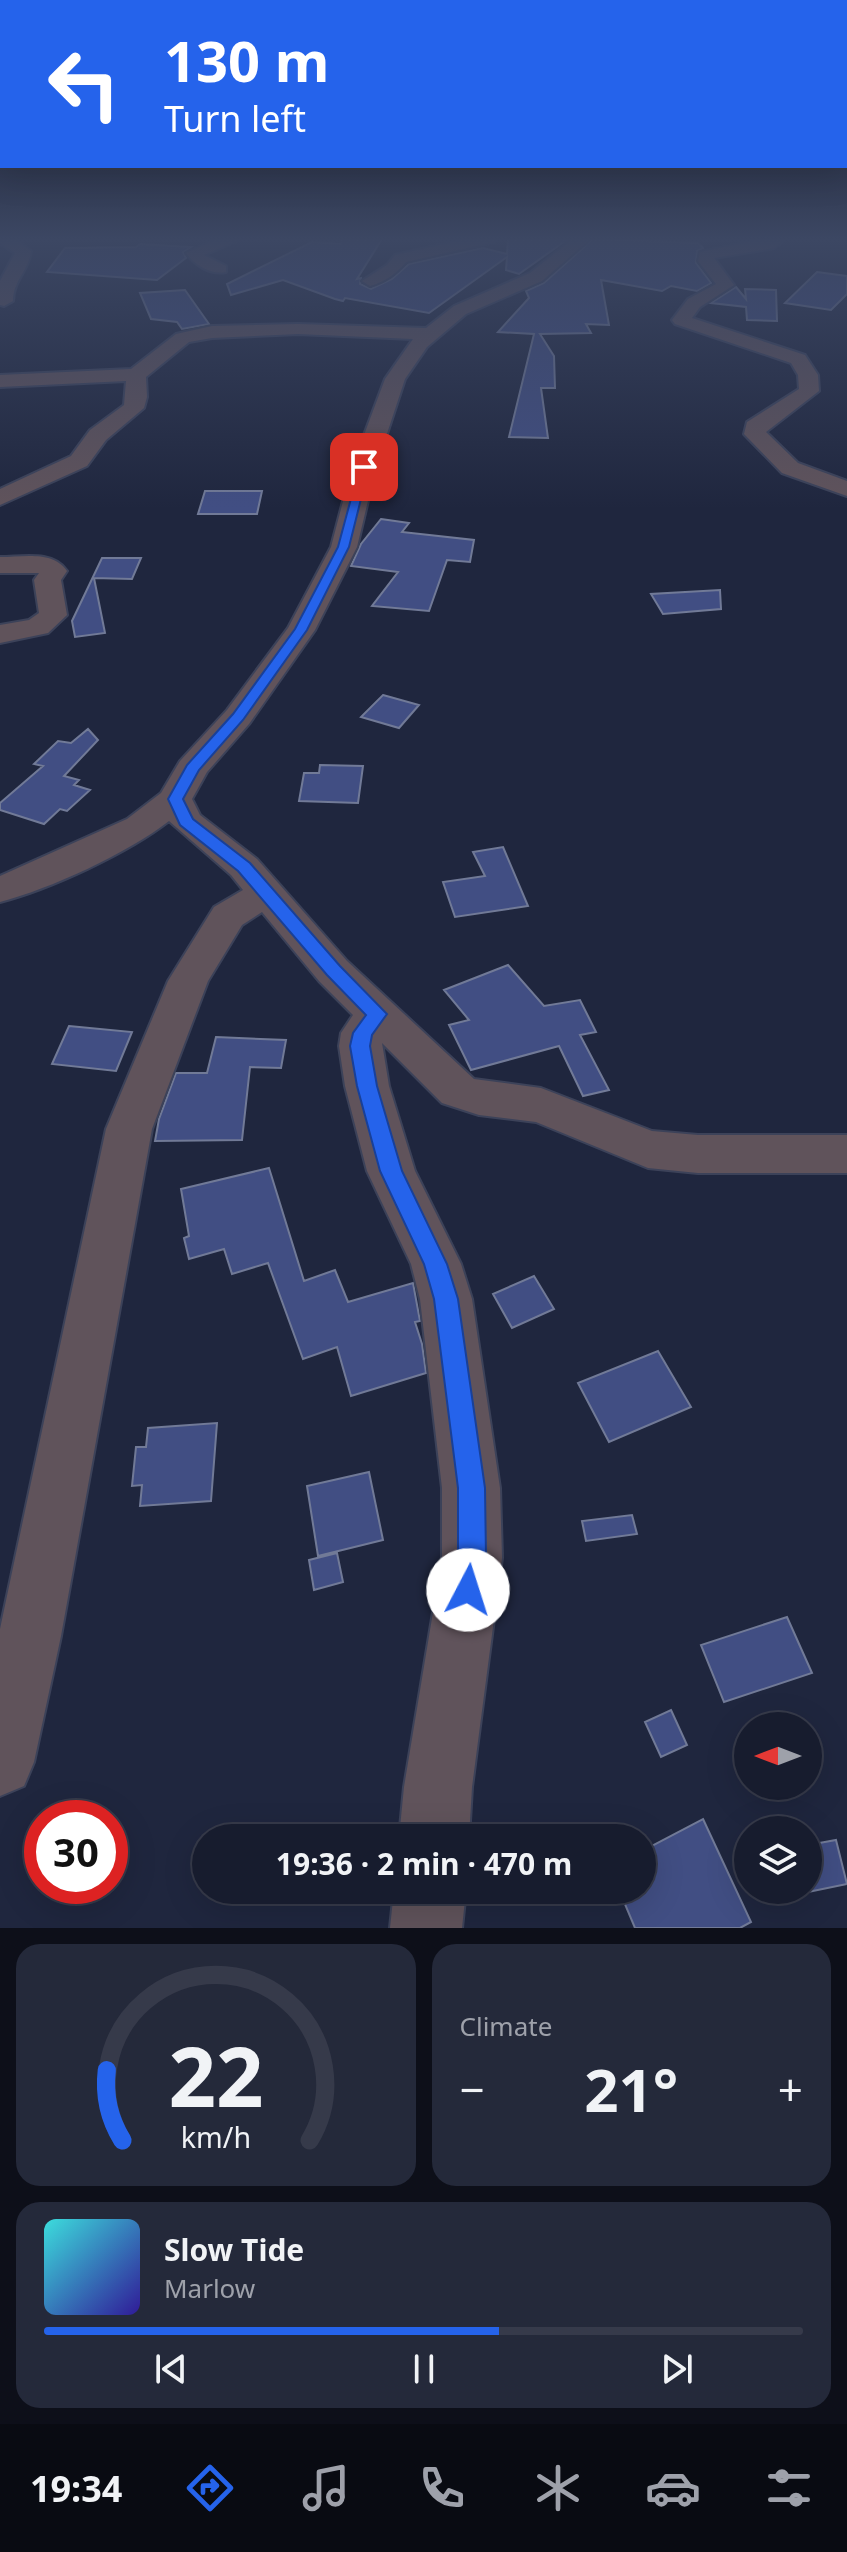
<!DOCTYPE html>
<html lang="en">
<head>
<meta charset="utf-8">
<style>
  body { margin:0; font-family:"Noto Sans",sans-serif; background:#24293a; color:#f1f3f6; height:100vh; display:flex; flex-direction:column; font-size:30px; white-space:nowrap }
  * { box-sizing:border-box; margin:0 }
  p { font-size:26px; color:#9ea1aa }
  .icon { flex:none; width:44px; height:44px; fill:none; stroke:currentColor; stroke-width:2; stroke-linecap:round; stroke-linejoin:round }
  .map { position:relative; height:1928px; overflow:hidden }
  .panel { display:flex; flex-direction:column; gap:16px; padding:16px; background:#0d0f19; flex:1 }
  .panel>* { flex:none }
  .hud { position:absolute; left:0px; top:0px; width:848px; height:168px; box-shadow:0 8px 32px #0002,0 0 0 2px #363a4a; background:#2563eb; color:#fff; overflow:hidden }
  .needle { width:52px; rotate:270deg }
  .controls { position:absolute; left:734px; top:1712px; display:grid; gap:16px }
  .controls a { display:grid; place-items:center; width:88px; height:88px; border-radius:50%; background:#171c2e; box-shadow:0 8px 32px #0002,0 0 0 2px #363a4a; font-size:40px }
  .speed { position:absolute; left:24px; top:1800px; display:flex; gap:16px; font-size:40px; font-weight:700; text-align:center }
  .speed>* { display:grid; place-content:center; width:104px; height:104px; border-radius:50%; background:#171c2e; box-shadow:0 8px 32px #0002,0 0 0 2px #363a4a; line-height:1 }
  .speed .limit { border:12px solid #d22; background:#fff; color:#111 }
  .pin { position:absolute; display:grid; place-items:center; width:68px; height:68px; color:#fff; margin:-34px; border-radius:16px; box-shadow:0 4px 12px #0006 }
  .me { position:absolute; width:88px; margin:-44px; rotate:5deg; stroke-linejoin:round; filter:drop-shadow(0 0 6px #0008) }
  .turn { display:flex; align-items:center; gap:28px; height:168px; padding:0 32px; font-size:36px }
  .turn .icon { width:104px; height:104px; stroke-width:2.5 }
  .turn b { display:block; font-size:56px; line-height:68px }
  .big { font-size:60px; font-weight:700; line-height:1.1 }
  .panel .card { flex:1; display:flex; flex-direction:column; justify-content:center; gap:12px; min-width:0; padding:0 28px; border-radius:24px; background:#24293a }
  .panel .dial { align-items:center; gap:0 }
  .dial svg { height:208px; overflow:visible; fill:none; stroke:#363a4a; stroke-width:7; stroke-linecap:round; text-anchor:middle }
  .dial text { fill:#f1f3f6; stroke:none }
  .song { display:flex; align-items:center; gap:24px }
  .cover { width:96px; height:96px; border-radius:12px; background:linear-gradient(135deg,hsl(180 70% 55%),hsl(250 70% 35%)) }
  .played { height:8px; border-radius:4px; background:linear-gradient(90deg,#2563eb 60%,#363a4a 60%) }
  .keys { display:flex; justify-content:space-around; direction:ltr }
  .heat { display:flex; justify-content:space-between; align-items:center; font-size:44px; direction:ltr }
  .panel .tiles { flex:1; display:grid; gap:16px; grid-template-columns:1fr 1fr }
  .card:last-child { grid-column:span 2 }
  .trip { position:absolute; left:192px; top:1824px; width:464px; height:80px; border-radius:40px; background:#171c2e; box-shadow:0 8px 32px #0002,0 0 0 2px #363a4a; font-weight:700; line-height:80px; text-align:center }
  .menu { display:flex; height:128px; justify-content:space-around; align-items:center; background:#090b12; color:#9ea1aa }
  .menu .icon { width:56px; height:56px }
  .menu .current { color:#2563eb }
  .menu b { font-size:36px; color:#f1f3f6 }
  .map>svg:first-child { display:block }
</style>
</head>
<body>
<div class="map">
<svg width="847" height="1928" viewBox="0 0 847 1928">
  <rect width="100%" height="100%" fill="#1f263e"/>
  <path fill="#414e83" stroke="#717a97" stroke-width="2" d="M343,239H382L357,279L361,278L360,284L371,289L392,279L409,264L483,248L507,254L508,239H568L519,274L506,270L507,257L429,313L345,298L343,301L335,299L283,280L231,295L227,284L312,242L340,244Z
    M593,239L698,243L703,248L697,251L696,263L711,283L697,291L671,286L662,291L601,280L609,325L586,324L591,333L540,334L554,356L555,388H541L548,438L509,437L534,334L498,332L529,298L526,291L544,283Z
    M140,244L191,247L183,252L186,258L157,280L47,272L65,248L136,247Z
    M817,272L847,276V294L831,310L785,303Z
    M736,287L746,299L745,289L776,290L777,321L747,320L746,307L711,303Z
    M185,290L209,324L182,329L177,322L151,319L140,293Z
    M205,491H262L257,514H198Z
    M381,519L409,523L402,532L474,540L470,562L447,560L429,611L372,606L398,572L351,566L361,544Z
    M102,558H141L132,579L94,578L105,633L75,637L72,621Z
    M720,590L721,609L663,614L651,594Z
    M383,695L419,705L399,728L361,717Z
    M88,729L98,740L64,776L79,780L74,785L90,790L67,811L60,809L44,824L0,810V803L43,766L34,764L58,741L71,743Z
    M320,765L363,766L358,803L299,801L304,773H319Z
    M503,847L528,906L455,917L443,882L485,876L473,852Z
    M508,965L544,1006L580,1000L596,1032L580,1035L609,1090L583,1096L559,1046L471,1070L449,1025L469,1020L444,990Z
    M69,1026L132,1032L116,1071L52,1064Z
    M216,1037L286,1040L281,1068L250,1067L242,1140L155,1141L159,1119L176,1073H207Z
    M269,1168L304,1281L335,1270L348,1302L413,1283L420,1321L415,1322L422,1344L426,1373L351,1396L337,1347L303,1359L268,1263L232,1274L224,1249L189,1259L184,1238L189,1236L181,1189Z
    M534,1276L554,1309L512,1328L493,1294Z
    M658,1351L691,1407L609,1442L578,1383Z
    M217,1423L211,1501L140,1506L142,1485L132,1486L136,1447H146L148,1428Z
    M369,1472L383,1540L318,1556L307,1486Z
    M632,1515L637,1534L586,1541L582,1521Z
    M337,1553L343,1582L314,1590L309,1560Z
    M787,1617L812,1673L724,1702L701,1645Z
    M671,1710L687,1745L661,1757L645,1722Z
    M703,1819L751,1922L740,1928H635L619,1890H642V1851Z
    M836,1840L847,1884L808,1892V1845Z"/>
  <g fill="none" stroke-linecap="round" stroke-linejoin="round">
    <g stroke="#3c4259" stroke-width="4">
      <path id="minor" d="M0,239H15L31,251C29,270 13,281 13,301L4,306L0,305V281L15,253L0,243Z
        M218,239H241L204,255L226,266V272C210,275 195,265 186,253Z
        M467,239H497L494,242L406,262C397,273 385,282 370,286L362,281L387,265L395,255Z
        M573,239H590L542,281L466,314L427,347L405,379L376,467L357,547L315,630L249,724L207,772L192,799L200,815L257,859L347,961L474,1079L541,1088L652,1131L698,1135H847V1173H698L648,1168L536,1122L479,1115L442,1103L382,1043L389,1086L415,1171L461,1264L472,1299L500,1488L502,1558L472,1787L469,1838H399L404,1787L442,1558V1488L420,1299L411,1264L367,1171L345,1086L339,1046L341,1033L353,1015L319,981L262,912L242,925L208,981L152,1129L61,1636L34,1762L24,1786L0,1796V1629L106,1129L168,981L214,907L243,890L231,875L169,821C128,853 50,889 0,902V876L127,819L161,793L180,761L227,710L288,628L331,547L352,467L385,379L413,339L298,334L212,338L189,342L146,377L147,397L144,408L106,440L87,466L0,505V489L71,456L90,430L124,405L126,381L0,387V375L131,369L176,334L212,326L298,324L426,328L454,306L530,273Z
        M764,239L783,241L774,248L714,258L734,285L700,307L692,318L805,355L818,375L819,391L766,432L798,463L847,481V496L782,473L744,434L747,422L799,389L798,375L791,363L675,324L672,320L688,299L716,284L698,261L700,252Z
        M0,557C23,557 53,550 67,571L61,580L67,615L48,633L0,643V625L29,620L39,613L34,580L39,573H0Z
        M394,1890H466L462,1928H390Z"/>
    </g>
    <use href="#minor" fill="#60535b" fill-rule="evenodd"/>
  </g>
  <linearGradient id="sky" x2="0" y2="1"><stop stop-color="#111522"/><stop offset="0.47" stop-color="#3c4763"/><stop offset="1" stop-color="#3c4763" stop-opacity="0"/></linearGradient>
  <rect width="847" height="509" fill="url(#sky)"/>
  <path fill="#2563eb" stroke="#184099" stroke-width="2" d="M360,465L369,467L349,547L307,630L243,720L199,770L183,799L193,819L250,863L340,966L387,1014L372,1035L370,1046L377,1086L402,1171L447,1264L458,1299L485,1488L486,1558L478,1600L468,1604L458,1600L454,1590L458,1558V1488L434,1299L424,1264L380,1171L357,1086L350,1046L353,1033L366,1015L327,975L238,871L180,825L168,799L187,765L233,714L295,629L338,547Z"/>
</svg>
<div class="controls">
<a><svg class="needle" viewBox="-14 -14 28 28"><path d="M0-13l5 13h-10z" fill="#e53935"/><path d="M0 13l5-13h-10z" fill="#9ea1aa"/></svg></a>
<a><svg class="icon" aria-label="layers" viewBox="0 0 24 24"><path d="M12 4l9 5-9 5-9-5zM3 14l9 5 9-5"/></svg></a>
</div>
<div class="speed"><div class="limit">30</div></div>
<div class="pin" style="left:364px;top:467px;background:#d93025"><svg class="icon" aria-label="arrive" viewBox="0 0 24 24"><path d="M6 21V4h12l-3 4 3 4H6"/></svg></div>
<svg class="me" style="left:468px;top:1590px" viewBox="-20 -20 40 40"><circle r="19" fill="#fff"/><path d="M0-13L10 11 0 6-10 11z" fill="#2563eb"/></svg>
<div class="trip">19:36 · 2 min · 470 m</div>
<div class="hud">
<div class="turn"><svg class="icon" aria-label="left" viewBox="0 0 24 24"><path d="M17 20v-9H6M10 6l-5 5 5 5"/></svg><div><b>130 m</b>Turn left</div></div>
</div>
</div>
<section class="panel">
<div class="tiles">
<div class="card dial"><svg viewBox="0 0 100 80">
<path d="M14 69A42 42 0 1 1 86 69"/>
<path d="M14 69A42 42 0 0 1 8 42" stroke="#2563eb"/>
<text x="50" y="56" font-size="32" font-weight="700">22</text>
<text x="50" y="72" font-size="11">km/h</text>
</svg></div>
<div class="card"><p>Climate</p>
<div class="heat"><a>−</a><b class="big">21°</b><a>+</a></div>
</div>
<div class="card">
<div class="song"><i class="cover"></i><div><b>Slow Tide</b><p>Marlow</p></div></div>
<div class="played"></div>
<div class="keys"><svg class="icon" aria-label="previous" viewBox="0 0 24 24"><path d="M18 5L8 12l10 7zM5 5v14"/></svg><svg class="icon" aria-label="pause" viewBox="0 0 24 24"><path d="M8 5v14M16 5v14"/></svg><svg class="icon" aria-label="next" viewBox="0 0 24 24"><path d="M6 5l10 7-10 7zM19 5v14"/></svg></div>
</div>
</div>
</section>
<nav class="menu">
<b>19:34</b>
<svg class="icon current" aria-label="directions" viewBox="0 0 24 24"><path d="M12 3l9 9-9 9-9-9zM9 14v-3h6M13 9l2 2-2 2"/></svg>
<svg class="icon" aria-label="music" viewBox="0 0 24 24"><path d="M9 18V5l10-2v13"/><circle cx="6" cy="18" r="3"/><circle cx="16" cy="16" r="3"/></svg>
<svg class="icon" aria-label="phone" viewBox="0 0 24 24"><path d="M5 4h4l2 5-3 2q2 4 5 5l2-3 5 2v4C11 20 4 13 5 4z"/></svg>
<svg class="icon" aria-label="climate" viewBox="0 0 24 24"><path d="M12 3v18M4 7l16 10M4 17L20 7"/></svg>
<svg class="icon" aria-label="car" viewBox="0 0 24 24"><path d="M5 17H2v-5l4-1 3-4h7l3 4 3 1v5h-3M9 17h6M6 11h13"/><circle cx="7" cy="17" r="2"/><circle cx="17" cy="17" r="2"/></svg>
<svg class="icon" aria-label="filters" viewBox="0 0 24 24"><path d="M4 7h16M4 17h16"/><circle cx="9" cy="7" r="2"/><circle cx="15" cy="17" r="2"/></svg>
</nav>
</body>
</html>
